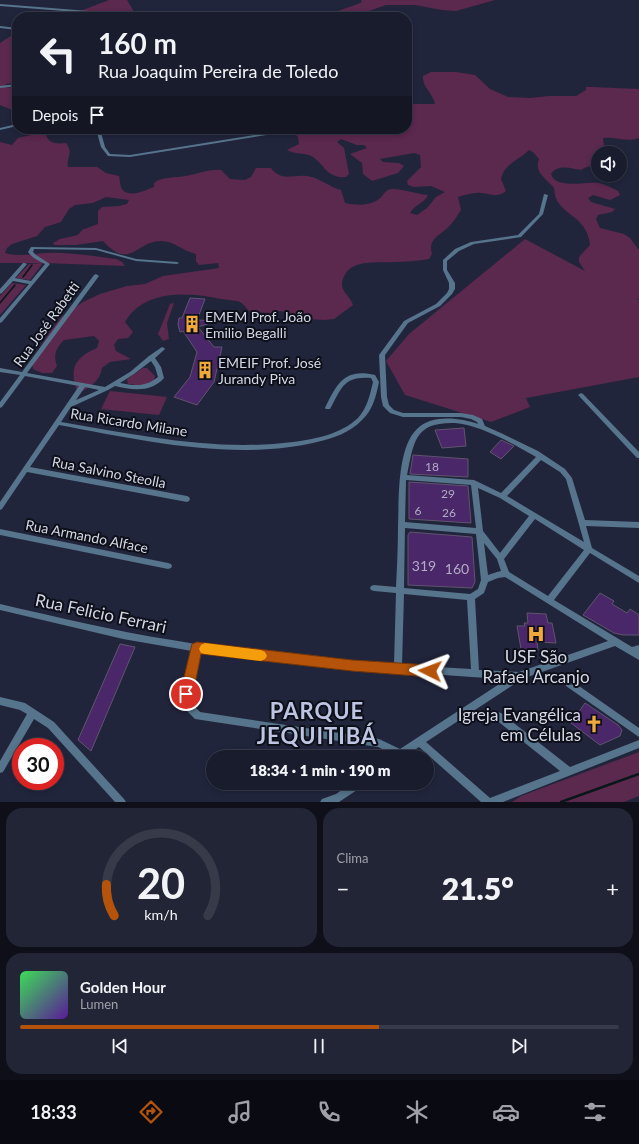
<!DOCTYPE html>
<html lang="pt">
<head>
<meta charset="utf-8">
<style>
  body { margin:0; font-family:Lato,sans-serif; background:#222535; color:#f1f3f6; height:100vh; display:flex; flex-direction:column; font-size:15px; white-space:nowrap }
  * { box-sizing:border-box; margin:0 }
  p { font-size:13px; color:#9fa1aa }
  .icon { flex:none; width:22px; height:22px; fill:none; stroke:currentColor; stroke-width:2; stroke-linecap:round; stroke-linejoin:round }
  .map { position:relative; height:802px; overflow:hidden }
  .panel { display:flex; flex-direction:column; gap:6px; padding:6px; background:#0e0f19; flex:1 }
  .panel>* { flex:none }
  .guide { position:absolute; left:12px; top:12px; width:400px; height:122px; border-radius:16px; box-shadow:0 2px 6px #0003,0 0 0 1px #373a49; background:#191c2d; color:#f1f3f6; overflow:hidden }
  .buttons { position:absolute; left:591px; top:146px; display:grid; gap:8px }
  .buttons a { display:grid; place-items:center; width:36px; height:36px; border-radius:50%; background:#191c2d; box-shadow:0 2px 6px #0003,0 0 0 1px #373a49; font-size:20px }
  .speed { position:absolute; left:12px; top:738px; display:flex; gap:8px; font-size:20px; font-weight:700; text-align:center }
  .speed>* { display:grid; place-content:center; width:52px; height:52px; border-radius:50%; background:#191c2d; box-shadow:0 2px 6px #0003,0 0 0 1px #373a49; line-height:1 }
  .speed .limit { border:6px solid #d22; background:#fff; color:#111 }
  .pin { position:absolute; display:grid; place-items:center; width:34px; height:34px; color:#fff; margin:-17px; border:2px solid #fff; border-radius:50%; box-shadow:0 1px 4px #0007 }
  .me { position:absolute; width:44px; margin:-22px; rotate:273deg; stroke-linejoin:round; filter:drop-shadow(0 0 3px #0008) }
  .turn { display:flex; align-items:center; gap:14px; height:84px; padding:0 20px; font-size:18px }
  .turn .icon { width:52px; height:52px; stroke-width:2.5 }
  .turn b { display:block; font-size:28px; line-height:34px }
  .then { display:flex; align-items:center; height:38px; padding:0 20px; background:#0003; gap:8px; font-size:15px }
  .big { font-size:30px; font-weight:800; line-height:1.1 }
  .panel .tile { flex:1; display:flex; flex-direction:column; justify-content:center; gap:6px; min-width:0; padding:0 14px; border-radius:16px; background:#222535 }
  .panel .dial { align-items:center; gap:0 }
  .dial svg { height:104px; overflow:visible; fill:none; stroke:#373a49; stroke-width:7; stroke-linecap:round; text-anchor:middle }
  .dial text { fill:#f1f3f6; stroke:none }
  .song { display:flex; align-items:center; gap:12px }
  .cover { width:48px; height:48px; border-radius:6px; background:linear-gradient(135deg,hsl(130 70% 55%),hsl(270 70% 35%)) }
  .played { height:4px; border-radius:2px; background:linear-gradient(90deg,#b45309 60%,#373a49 60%) }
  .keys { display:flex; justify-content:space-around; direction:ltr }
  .heat { display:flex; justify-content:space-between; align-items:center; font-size:22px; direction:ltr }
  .panel .tiles { flex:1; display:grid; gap:6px; grid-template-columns:1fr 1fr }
  .tile:last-child { grid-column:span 2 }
  .trip { position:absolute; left:206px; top:750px; width:228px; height:40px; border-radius:20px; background:#191c2d; box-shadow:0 2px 6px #0003,0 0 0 1px #373a49; font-weight:800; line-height:40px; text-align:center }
  .menu { display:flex; height:64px; justify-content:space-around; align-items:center; background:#0a0b12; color:#9fa1aa }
  .menu .icon { width:28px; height:28px }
  .menu .current { color:#b45309 }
  .menu b { font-size:18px; color:#f1f3f6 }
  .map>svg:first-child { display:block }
</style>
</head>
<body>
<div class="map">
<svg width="639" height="802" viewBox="0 0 639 802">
  <rect width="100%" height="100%" fill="#21253c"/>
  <path fill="#5b284e" d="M109,0H127L133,10L134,17H114L106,12L101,13L102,17H65Z
    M361,0H495L456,11L442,10L415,5H386L363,13L361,15V17L306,16L310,14L326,15L358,4L362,2Z
    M15,33H17V82L6,84L4,87L17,88V111H15L0,105V43Z
    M431,72H456L475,75L490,89L508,97L530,98L549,96H576L586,90V87H592L639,89V138C626,143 616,136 603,138L605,153H598V158L595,159L596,163C591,167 586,166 581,170C571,168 557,164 551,174C556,190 586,181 598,183C605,184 612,188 618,191L620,195L610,200L593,195L588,198L591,202L615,209L612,212L598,215L596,219L600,228L624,234L630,238L639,250V299L636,298L639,300V377L526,398L530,407L491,422L405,395L386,361L409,334L525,239L585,271L579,262V257L590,245C587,212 555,217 554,188C546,178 534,173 539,159L533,152L529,150C519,160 504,164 501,179L506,191C498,198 491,194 481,193C474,192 465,195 458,197L461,210C458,214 455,220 452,223C443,235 427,237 432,254L429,259C417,261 406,262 394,262C375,263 346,258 342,283C341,292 351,297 353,305L334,319L324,320L294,318L289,313L280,311L271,313L251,312C247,310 244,304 240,302C234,300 227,300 221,299C189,292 144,289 125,322L133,332L128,338L118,339L114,345L116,351L131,359L110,362L102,368C100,381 90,388 78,393C68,369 75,357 97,348L99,341L94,336L64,340C56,348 53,355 57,366L52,373H42L33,369L32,362L35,356L47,336L61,317L83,302L100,294L127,286L145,284L163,276L219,268L218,263L199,265L196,261V254C183,251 174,241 161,241C136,241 130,271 103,241L76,245H54L53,243L60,239L78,235L82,230L98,224V211L102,207L119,206L127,204L129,200L106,197L93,203L75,205L69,209L61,222L45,227L37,236L12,244L7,248L5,253C18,257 31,254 45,253C68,252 93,256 116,259L122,262L125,266L43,263L30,280L16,278L29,264L43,263H0V142L12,145L18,138L39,133L46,134C48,144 57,144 66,143C74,153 66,157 68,167H97L106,173L119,176C120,180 120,186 122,189C129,199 146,190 154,187V183C163,176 175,178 186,176C198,174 208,169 221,170L230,179L245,180L251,177L256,168H271C283,184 295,172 312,177C322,180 330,187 341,190L345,203C355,205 367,206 376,201C381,199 383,193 388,190C396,186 418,195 428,195C424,204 415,204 410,213L417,215L427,208L436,197L445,192L431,186L414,187L408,185L407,181L421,167L420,155L414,153L380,159L383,162L399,163L404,166L398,173L372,181L363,174L362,163L350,154L367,148L364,145H357L341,139L337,142L344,148L349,174L346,177C325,179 324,161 309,155C302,153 294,154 287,150L299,144L298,137L296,135L303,129H407V107L410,104H435C433,93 422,87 423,76Z
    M12,283L26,285L0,315V296Z
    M174,303L167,323L169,339L163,341L158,334L170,304Z
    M143,368H147L155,376L154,381L144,386L128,384L127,379Z
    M110,391L167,397L159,415L101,409Z
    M639,752V796L624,802H512L521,796Z"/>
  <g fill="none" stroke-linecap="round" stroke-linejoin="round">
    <path stroke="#07171a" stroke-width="1.5" d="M23,277L32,265
      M0,303L15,285"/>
    <path stroke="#07171a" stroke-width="2.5" d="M561,802L639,774"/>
  </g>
  <path fill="#4a2768" stroke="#60546d" d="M190,298L205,299L197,320L216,321L198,327L214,347H222L214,382L197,405L174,397L190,377L197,352L183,331L180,332L178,325L179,318H182Z
    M464,428L466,446L442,448L435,430Z
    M501,440L514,446L501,459L490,452Z
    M413,455L468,459V477L410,474Z
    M409,482L468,486L471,523L409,519Z
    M410,532L472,537L475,582L472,588L408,585V535Z
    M600,593L614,601L612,604L627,613L630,609L639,615V635H623L614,633L583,615Z
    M527,613L546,614L548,623H552L556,643L537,642L538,650L521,649L517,626H525L524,623H528Z
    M120,644L135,647L91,751L78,740Z
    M585,703L618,725L622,730L620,736L600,745L571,723Z"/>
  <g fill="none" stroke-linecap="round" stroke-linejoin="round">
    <path fill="#56748b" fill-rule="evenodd" d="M0,4L89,11L108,17H104L89,13L0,6Z
      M0,26L17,28V30L0,28Z
      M17,84V86L0,88V86Z
      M17,124V126L0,130V128Z
      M96,129H100L105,147L110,154L130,155L291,129H300L298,130L130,157L108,156L101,147Z
      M544,194L548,195L543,214L521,237L474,244L459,251L447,261V270L455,283V289L452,294L440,306L408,323L385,355L387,397L389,405L394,410L403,413H461L473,415L482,419L485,426L503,434L538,451L565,469L572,478L585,520L639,522V528L586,526L592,548L639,576V583L590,553L554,600L632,647L639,645V660L615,646L522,679L426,742L490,798L560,771L495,719L494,716L495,713L498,712L501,713L570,767L639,740V748L503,802H481L419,747L404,757H392L393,754L378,747L195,719L186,710L182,694L192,651L123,639L0,610V604C57,617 114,631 172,640C245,653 320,659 394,664L396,593L374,591L371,590L370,588L371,586L374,585L396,587C397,567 398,546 398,526C399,499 397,448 417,429C432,414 460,418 478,424L477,422L471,419L461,417H403L390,413L383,406L381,397L379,355L404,321L436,304L447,293L449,289V283L443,270V260L455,249L471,242L518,235L539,214ZM455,423C478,424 516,445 536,457L501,493L474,480L407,475C414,442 414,422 455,423ZM541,460L560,472L566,479L584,542L507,496ZM406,480L471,485L476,528L405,522ZM478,488L500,498L529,516L500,553L483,531ZM535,519L584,550L548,596L509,572L504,559ZM405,528L476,534L481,580L478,589L470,594L404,588ZM484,543L497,559L501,571L497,572L488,575ZM505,577L608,641L519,672L479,670L475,599L484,593L488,582L498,578ZM404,594L467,600L471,669L402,665ZM200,652C303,665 405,673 507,679L400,749L379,739L200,712L193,705L190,694Z
      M31,247L96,248L136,259L177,262L179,263L177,264L136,261L96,250L34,249L33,252L36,255L50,264L2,322L0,323V318L29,284L13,281L2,293L0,294V289L23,263H25L27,264L15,278L31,281L45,264C39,261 32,258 28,252Z
      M96,274L99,276L27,373L105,387L130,372L149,356L162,347L164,348L165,349L164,350L155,358L161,367L164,378C151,393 132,390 115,386L108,390L71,407L61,422C138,435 216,452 293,442C316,439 341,434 358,418C367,408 370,395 373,382L371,378C343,376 342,388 330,409H326L325,408C337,384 344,368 375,375L379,382C376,396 373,410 362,420C350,433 333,438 317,442C235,462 140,440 59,425L30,467L187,496L189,497L190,499L189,501L187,502L27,472L2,509L0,510V502L79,386L25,376L2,407L0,408V402L20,375L0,372V368L22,372L94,275ZM151,361L155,367L158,377C146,387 134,386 120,383L134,374ZM85,387L99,390L76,400Z
      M581,393L583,394L639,452V458H637L579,396L578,395Z
      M0,529L168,563L171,564L172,566L171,568L168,569L0,535Z
      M569,679L639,728V737L566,686L565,683L566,680Z
      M0,697L25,703L54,722L124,799L126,802H115L48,728L34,719L3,772L0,773V761L27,714L20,710L0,705Z
      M352,783H364L363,786L339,802H320L322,799L336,794Z"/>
  </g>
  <path fill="#b45309" stroke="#753606" d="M197,642L352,660L430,665L434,667L436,671L434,675L430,677L352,671L201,654L193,694L191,698L186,700L182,698L180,694L191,648L192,644Z"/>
  <path fill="#f59e0b" d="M205,643L261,650L265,652L267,656L265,659L261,661L205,654L201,653L199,649L201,645Z"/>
  <defs>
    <g id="building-bare" transform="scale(1.38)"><path d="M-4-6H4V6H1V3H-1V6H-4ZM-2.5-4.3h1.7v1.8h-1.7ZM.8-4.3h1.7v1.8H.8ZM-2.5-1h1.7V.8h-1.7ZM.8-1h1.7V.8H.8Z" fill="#eea83c" stroke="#0d0f19" stroke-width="2.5" paint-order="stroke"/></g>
    <g id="hospital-bare" transform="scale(1.38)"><path d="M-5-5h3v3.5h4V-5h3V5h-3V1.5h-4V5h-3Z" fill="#eea83c" stroke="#0d0f19" stroke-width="2.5" paint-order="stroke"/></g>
    <g id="church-bare" transform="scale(1.38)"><path d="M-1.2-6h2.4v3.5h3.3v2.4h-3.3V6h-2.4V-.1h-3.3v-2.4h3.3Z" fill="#eea83c" stroke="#0d0f19" stroke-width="2.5" paint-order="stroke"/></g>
  </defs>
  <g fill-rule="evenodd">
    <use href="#building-bare" x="192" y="324"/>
    <use href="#building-bare" x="205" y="370"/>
    <use href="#hospital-bare" x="536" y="634"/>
    <use href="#church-bare" x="594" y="724"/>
  </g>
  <g text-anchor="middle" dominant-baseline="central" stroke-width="4" stroke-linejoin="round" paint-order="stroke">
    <g font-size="12" fill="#b2acc6">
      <text x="432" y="466">18</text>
      <text x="448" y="493">29</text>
      <text x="418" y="510">6</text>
      <text x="449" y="512">26</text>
    </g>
    <g font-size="14" fill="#d4d8e6" stroke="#0d0f19" text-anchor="start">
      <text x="205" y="316">EMEM Prof. João<tspan x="205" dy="16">Emilio Begalli</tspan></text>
      <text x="218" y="362">EMEIF Prof. José<tspan x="218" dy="16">Jurandy Piva</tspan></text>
    </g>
    <g font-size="14" fill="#d4d8e6" stroke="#0d0f19">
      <text transform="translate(46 324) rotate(-54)">Rua José Rabetti</text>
      <text transform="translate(129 422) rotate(9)">Rua Ricardo Milane</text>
      <text transform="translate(109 472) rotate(11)">Rua Salvino Steolla</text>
      <text transform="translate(87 536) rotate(11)">Rua Armando Alface</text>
    </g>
    <g font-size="14" fill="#b2acc6">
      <text x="424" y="565">319</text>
      <text x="457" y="568">160</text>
    </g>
    <g font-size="17" fill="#d4d8e6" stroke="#0d0f19">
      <text transform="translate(101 613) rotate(12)">Rua Felicio Ferrari</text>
    </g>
    <g font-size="17" fill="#d4d8e6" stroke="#0d0f19">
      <text x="536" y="656">USF São<tspan x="536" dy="20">Rafael Arcanjo</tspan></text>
      <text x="581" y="714" text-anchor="end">Igreja Evangélica<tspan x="581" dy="20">em Células</tspan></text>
    </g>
    <g font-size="22" font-weight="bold" letter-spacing="1" fill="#bec5e2" stroke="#0d0f19">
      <text x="317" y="710">PARQUE<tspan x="317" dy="25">JEQUITIBÁ</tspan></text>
    </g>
  </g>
</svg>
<div class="buttons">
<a><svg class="icon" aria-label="sound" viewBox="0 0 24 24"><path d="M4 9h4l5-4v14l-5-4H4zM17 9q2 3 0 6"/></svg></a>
</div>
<div class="speed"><div class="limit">30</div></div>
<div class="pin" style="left:186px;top:694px;background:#d93025"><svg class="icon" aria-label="arrive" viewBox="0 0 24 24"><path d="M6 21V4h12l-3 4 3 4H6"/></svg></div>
<svg class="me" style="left:430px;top:671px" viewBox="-20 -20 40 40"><path d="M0-17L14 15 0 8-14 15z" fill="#b45309" stroke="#fff" stroke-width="4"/></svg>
<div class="trip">18:34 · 1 min · 190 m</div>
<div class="guide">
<div class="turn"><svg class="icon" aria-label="left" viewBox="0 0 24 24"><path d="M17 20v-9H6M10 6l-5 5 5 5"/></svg><div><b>160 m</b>Rua Joaquim Pereira de Toledo</div></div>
<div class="then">Depois<svg class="icon" aria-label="arrive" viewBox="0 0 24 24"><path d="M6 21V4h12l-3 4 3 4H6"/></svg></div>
</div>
</div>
<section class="panel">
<div class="tiles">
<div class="tile dial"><svg viewBox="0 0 100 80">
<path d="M14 69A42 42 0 1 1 86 69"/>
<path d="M14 69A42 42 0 0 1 8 45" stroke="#b45309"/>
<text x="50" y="56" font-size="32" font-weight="700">20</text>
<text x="50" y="72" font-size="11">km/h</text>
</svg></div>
<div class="tile"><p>Clima</p>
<div class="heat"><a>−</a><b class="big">21.5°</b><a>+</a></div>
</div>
<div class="tile">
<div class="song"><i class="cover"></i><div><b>Golden Hour</b><p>Lumen</p></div></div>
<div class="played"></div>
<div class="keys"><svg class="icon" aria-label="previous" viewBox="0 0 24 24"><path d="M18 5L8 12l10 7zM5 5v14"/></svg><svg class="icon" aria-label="pause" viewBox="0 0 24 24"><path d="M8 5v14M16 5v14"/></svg><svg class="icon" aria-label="next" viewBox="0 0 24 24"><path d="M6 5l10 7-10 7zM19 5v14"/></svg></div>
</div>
</div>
</section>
<nav class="menu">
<b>18:33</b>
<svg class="icon current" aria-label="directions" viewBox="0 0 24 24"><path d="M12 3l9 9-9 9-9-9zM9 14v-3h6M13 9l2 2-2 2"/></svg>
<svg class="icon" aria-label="music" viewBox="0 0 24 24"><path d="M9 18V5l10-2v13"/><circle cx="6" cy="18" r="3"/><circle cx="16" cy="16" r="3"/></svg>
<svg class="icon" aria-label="phone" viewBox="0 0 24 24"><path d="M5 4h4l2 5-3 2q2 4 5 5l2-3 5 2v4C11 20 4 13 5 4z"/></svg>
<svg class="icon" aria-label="climate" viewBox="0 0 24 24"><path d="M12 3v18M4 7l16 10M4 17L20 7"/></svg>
<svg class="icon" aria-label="car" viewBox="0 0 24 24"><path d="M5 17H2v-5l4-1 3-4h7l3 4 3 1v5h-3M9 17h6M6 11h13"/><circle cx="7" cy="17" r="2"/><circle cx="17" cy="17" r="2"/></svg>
<svg class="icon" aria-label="filters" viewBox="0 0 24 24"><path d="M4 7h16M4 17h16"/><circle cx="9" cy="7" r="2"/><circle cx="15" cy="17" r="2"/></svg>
</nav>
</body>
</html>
